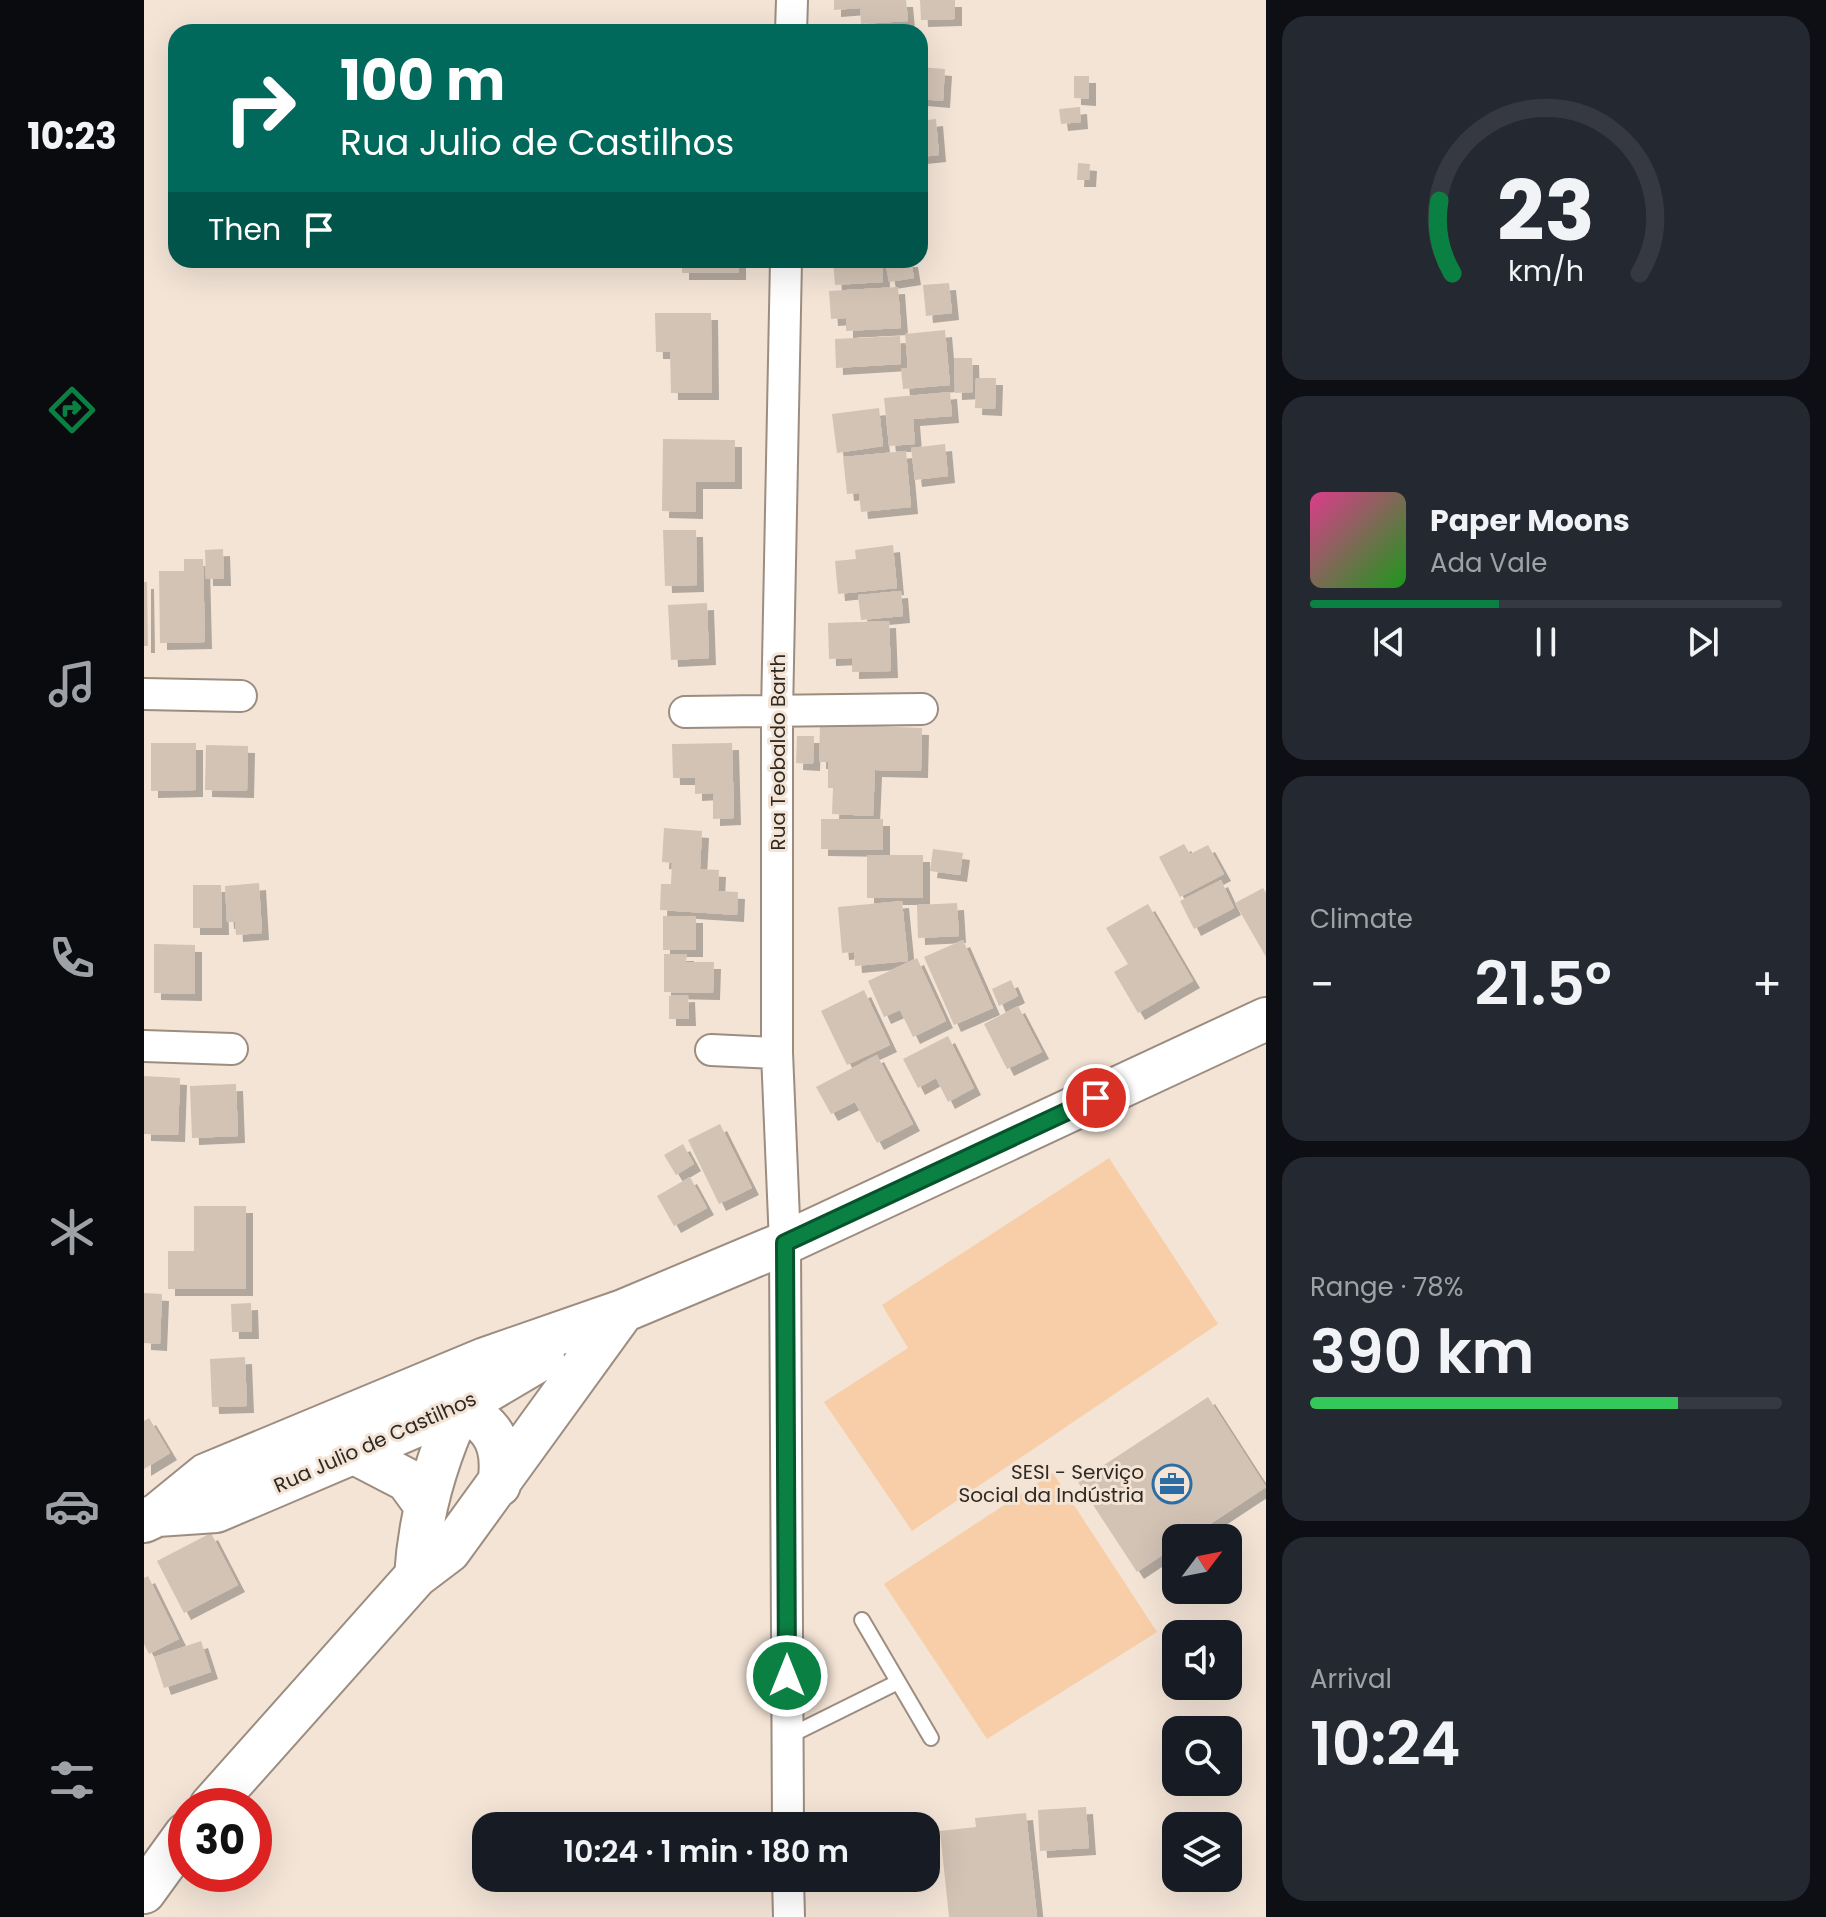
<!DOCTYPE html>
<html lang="en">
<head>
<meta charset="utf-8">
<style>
  body { margin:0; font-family:Poppins,sans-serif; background:#242831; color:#f1f3f6; height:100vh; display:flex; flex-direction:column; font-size:30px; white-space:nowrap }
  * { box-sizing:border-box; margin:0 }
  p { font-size:26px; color:#9ea1a6 }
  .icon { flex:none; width:44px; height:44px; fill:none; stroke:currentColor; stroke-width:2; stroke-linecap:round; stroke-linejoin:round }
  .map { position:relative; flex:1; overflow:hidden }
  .side { display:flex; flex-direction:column; gap:16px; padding:16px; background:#0d0f14; width:560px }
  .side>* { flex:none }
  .hud { position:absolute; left:24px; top:24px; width:760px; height:244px; border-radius:24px; box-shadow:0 8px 32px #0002; background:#00695c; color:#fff; overflow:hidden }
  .needle { width:52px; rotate:58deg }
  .tools { position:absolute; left:1018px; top:1524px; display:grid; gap:16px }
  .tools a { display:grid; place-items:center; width:80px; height:80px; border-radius:16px; background:#171b24; box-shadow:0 8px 32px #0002; font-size:40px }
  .speed { position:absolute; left:24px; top:1788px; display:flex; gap:16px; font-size:40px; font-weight:700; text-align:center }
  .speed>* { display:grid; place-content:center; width:104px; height:104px; border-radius:50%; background:#171b24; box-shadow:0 8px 32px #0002; line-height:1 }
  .speed .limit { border:12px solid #d22; background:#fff; color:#111 }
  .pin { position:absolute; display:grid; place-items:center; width:68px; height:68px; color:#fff; margin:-34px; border:4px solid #fff; border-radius:50%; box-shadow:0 2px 8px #0007 }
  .me { position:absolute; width:88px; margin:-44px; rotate:0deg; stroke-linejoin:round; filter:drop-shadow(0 0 6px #0008) }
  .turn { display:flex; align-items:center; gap:28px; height:168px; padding:0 40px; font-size:36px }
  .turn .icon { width:104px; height:104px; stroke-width:2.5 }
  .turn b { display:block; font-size:56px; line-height:68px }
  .then { display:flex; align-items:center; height:76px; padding:0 40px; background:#0003; gap:16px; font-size:30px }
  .big { font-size:60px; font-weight:600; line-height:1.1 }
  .side .card { flex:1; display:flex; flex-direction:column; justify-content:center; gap:12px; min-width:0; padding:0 28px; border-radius:24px; background:#242831 }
  .side .dial { align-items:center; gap:0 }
  .dial svg { height:208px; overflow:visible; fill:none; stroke:#363941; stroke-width:7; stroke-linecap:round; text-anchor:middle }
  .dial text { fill:#f1f3f6; stroke:none }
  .song { display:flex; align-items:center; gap:24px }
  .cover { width:96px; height:96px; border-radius:12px; background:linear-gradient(135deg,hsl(330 70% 55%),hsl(120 70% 35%)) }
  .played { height:8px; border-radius:4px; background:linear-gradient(90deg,#0b8043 40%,#363941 40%) }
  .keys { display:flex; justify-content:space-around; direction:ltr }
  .heat { display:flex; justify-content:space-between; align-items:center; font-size:44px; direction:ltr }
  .charge { height:12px; border-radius:6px; background:linear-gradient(90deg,#34c759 78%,#363941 0) }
  .trip { position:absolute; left:328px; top:1812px; width:468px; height:80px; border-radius:24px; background:#171b24; box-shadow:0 8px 32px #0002; font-weight:600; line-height:80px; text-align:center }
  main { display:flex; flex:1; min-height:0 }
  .dock { display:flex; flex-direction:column; width:144px; justify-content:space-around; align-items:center; background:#090b0e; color:#9ea1a6 }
  .dock .icon { width:56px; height:56px }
  .dock .active { color:#0b8043 }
  .dock b { font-size:36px; color:#f1f3f6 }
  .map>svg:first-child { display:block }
</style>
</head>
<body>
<main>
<nav class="dock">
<b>10:23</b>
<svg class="icon active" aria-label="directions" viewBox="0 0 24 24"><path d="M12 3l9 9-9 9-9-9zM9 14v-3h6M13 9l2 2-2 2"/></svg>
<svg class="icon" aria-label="music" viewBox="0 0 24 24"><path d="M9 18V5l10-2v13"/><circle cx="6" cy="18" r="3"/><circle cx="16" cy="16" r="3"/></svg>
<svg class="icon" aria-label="phone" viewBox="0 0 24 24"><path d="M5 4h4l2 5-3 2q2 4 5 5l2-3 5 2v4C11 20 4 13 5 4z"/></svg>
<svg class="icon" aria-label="climate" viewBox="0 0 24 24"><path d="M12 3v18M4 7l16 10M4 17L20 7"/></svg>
<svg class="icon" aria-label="car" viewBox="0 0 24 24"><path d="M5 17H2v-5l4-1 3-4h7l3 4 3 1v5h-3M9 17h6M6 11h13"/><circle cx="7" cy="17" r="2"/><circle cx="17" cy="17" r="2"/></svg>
<svg class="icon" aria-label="filters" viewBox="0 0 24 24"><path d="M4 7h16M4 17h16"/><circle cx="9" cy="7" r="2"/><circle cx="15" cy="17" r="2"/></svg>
</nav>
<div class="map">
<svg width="1122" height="1917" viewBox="0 0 1122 1917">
  <defs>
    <filter id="shadow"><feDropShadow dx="7" dy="7" stdDeviation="0" flood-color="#0004"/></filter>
  </defs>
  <rect width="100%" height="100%" fill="#f3e4d6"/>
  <path fill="#f8cea8" d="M965,1158L1074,1324L768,1531L680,1402L764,1348L738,1305Z
    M909,1473L1013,1632L843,1739L740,1584Z"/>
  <path fill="#d2c3b5" filter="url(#shadow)" d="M690,0H762L764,21L717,24L716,8L690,10Z
    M776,0H811V19L777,20Z
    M776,67L801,69L799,101L776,99Z
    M930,76H945V99L930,98Z
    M936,107L937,122L917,124L915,109Z
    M792,119L795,155L776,157V121Z
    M934,163L946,164L945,180H933Z
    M538,260H595V273H538Z
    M689,260H738L739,282L691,285Z
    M741,260H767L770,278L745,282Z
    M805,283L808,313L782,316L779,285Z
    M754,287L757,328L702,331V318L687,319L685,291Z
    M511,313H567L568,393H527L526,352H512Z
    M801,330L806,385L759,389L757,369L764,368L761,334Z
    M756,336L757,364L692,368L691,339Z
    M810,358H828L829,392L811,393Z
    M832,378H852L851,409L831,408Z
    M806,392L808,416L769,419L771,444L745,446L740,398Z
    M735,408L739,446L693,453L688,414Z
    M519,439L591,440V482H552V512L518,511Z
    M801,444L804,476L771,480L767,448Z
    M762,451L767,507L717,512L715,493L703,494L699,457Z
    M519,530H552L553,585L521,586Z
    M749,545L753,588L694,594L691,561L712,559L711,550Z
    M79,549L80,579H62L61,550Z
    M40,559H59L61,642L16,643L15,571H40Z
    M0,582H3L4,646H0Z
    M757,591L759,616L717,620L714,595Z
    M563,603L565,658L527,660L524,605Z
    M745,621L747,671L708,672V658L685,659L684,623Z
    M676,724L778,728L777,771L731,770L729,816L688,814L689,788H684V762H675Z
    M653,736H670L669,764L652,763Z
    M7,743H52V790L7,791Z
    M588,743L590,818L569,819V793L551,794V778H529L528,744Z
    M62,745L104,746L103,791L61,790Z
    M677,819H739V850L677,849Z
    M520,828L558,831L556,869L575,870L574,891L594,892L593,915L516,910L517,884H527L528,863L518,862Z
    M1040,844L1046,854L1064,845L1080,874L1036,897L1015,857Z
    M789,849L819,853L816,875L786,871Z
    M723,855H779V898H723Z
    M1077,880L1090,908L1050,929L1036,901Z
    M115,883L118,933L92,935L91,922H83L81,886Z
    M49,885H77L78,928H49Z
    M1119,888L1122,893V957L1091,903Z
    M758,901L764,961L711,966L710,952L698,953L694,907Z
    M813,903L815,936L774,938L773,905Z
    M1004,904L1049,981L994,1013L970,972L984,964L962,928Z
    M519,916H552V950H519Z
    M819,940L849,1008L810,1025L780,957Z
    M10,944L51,945V994L10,993Z
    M520,954H543L542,962H570L569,993L520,992Z
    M773,958L802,1021L769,1037L756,1010L740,1017L724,981Z
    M867,980L874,996L855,1006L848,989Z
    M720,990L746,1045L703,1065L677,1011Z
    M544,995L545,1019H525V996Z
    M874,1006L898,1052L863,1069L840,1024Z
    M804,1036L830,1088L804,1102L792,1078L774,1088L759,1059Z
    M733,1055L769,1124L733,1143L711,1102L687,1114L672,1087Z
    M0,1076L36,1078L34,1135L0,1134Z
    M92,1084L94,1136L48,1138L46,1086Z
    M576,1124L608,1188L575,1204L544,1140Z
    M539,1144L550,1164L532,1175L520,1155Z
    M546,1177L563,1208L530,1226L513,1196Z
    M50,1206H102V1289H24V1251H50Z
    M0,1293L18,1294L16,1344L0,1343Z
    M107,1303L108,1332H88L87,1304Z
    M101,1357L103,1406L68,1407L66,1359Z
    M1064,1397L1122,1487L1045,1538H1032V1546L993,1572L934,1482Z
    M5,1418L26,1453L0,1469V1421Z
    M67,1533L94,1585L40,1613L13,1561Z
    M4,1576L35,1639L5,1654L0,1644V1578Z
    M57,1641L67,1672L20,1688L10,1657Z
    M942,1807L945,1848L896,1851L894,1810Z
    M882,1813L893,1917H805L796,1831L832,1827L831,1818Z"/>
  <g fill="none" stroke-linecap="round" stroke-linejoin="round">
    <g stroke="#9c8d80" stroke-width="18">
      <path id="lane" d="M718,1620L787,1738
        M643,1737L754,1682"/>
    </g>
    <g stroke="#9c8d80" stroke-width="34">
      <path id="street" d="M647,32L648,0
        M642,260L633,713V1053L641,1243L644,1826
        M0,694L97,696
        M541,712L778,709
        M0,1046L88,1049
        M567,1050L633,1053
        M644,1878L645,1917"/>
    </g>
    <g stroke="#9c8d80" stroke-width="46">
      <path id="secondary" d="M296,1396C339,1420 364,1431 355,1485
        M211,1453L263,1480L282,1506
        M13,1515L72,1511L316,1407L399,1358
        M0,1521L13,1515L62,1475L341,1359L479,1311L641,1243L1122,1019
        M272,1576C276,1513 295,1449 324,1392
        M67,1806L272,1576L305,1551L479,1311
        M0,1892L42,1834"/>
    </g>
    <use href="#lane" stroke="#fff" stroke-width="14"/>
    <use href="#street" stroke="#fff" stroke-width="30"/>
    <use href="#secondary" stroke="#fff" stroke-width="42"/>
  </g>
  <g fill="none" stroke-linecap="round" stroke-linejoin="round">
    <g stroke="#07532c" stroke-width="20">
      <path id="route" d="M643,1676L641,1243L952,1098"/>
    </g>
    <use href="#route" stroke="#0b8043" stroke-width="14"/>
  </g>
  <defs>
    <g id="office-ring" transform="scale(2)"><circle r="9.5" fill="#f3e4d6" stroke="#2e6da3" stroke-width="1.5"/><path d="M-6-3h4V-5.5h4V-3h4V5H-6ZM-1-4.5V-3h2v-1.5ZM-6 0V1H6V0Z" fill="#2e6da3"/></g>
  </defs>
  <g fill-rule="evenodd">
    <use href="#office-ring" x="1028" y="1484"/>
  </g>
  <g text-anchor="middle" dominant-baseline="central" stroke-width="6" stroke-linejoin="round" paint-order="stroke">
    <g font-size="20" fill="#2f2923" stroke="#f3e4d6">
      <text transform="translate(634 752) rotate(-90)">Rua Teobaldo Barth</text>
      <text transform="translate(231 1442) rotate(-24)">Rua Julio de Castilhos</text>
    </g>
    <g font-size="20" fill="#2f2923" stroke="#f3e4d6" text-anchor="end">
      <text x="1000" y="1472">SESI - Serviço<tspan x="1000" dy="23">Social da Indústria</tspan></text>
    </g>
  </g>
</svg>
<div class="tools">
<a><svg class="needle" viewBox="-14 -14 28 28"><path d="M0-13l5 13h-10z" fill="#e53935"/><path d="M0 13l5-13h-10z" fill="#9ea1a6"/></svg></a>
<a><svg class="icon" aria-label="sound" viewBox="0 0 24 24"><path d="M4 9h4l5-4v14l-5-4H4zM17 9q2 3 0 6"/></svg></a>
<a><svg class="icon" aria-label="search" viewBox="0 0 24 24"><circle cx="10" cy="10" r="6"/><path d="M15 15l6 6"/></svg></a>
<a><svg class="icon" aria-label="layers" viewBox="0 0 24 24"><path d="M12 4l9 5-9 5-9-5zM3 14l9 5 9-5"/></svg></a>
</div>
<div class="speed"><div class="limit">30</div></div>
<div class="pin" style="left:952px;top:1098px;background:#d93025"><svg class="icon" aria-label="arrive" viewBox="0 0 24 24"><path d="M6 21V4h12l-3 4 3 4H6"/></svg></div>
<svg class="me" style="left:643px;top:1676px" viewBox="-20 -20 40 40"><circle r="17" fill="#0b8043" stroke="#fff" stroke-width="3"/><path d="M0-11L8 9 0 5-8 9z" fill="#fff"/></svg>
<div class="trip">10:24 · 1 min · 180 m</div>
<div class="hud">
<div class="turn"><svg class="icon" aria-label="right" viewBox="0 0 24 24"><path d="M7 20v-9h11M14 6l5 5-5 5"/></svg><div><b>100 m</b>Rua Julio de Castilhos</div></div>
<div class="then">Then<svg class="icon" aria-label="arrive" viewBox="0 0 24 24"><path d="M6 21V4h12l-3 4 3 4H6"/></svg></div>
</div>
</div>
<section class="side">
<div class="card dial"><svg viewBox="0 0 100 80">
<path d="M14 69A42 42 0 1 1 86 69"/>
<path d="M14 69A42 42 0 0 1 9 41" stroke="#0b8043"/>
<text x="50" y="56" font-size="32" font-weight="700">23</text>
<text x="50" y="72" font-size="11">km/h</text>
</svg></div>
<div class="card">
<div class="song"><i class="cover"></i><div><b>Paper Moons</b><p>Ada Vale</p></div></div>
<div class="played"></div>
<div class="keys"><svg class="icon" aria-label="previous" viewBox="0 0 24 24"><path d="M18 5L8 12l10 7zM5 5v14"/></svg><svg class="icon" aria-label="pause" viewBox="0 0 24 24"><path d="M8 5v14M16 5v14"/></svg><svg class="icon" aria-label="next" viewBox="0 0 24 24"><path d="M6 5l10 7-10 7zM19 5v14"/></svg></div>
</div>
<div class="card"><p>Climate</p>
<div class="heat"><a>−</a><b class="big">21.5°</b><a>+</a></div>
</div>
<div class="card"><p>Range · 78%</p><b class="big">390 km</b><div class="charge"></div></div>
<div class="card"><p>Arrival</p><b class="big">10:24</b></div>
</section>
</main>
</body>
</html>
